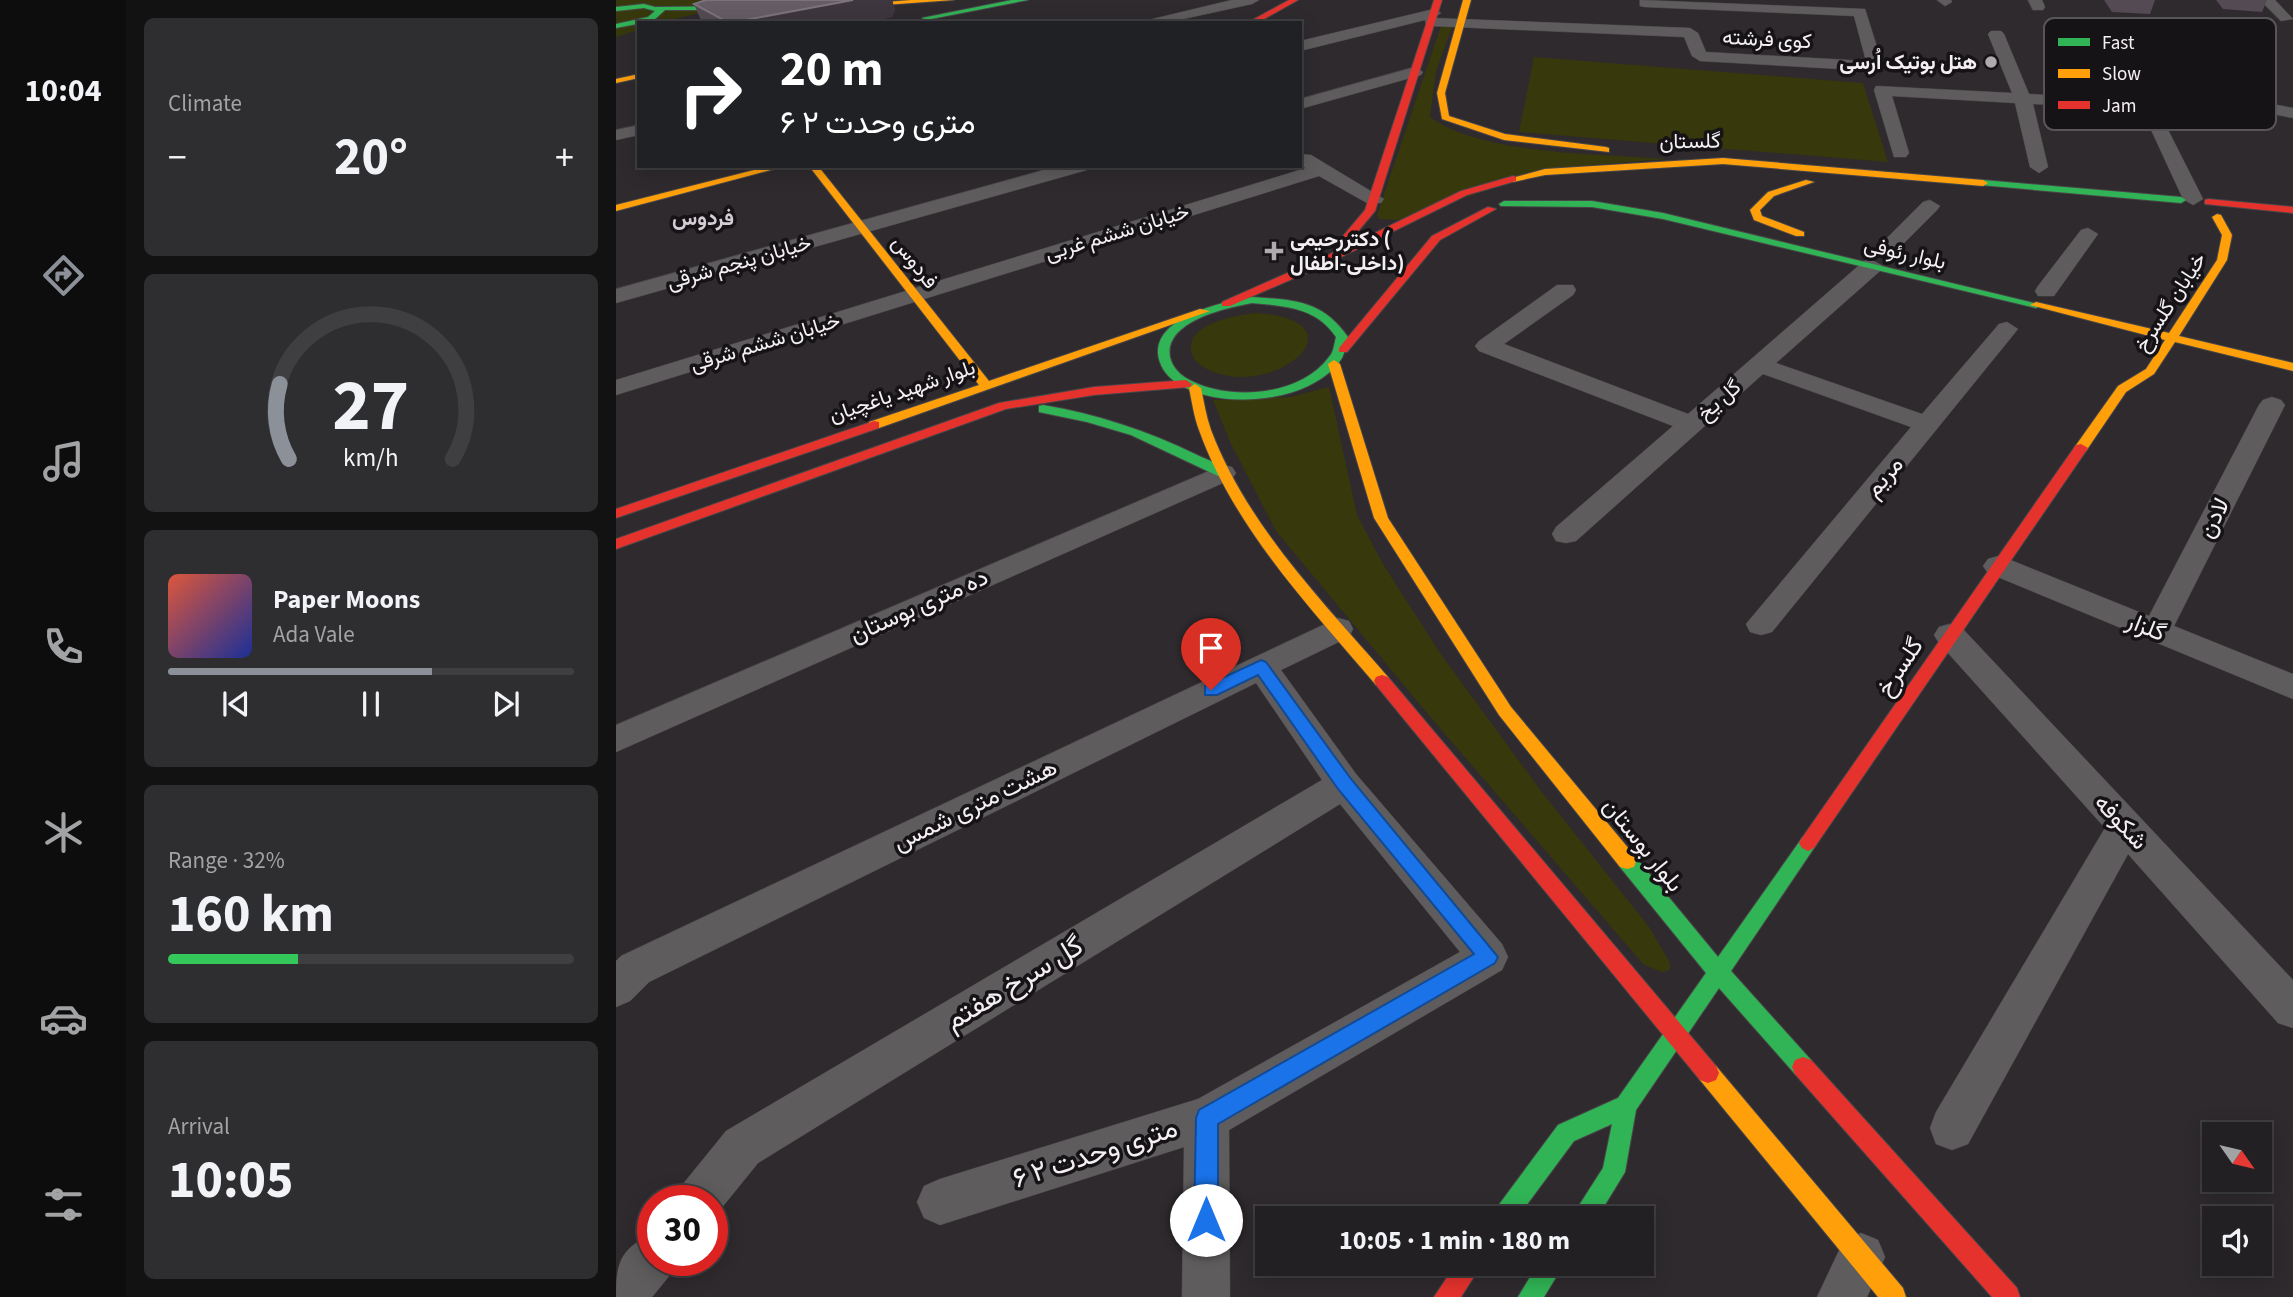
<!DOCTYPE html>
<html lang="en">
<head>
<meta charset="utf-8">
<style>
  body { margin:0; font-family:"Source Sans 3",Vazirmatn,sans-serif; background:#2e2d2f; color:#f1f3f6; height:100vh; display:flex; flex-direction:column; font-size:26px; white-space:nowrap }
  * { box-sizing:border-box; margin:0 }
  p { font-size:23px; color:#a2a3a5 }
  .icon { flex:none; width:38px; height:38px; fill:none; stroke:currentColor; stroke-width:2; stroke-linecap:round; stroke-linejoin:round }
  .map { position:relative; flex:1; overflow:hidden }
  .side { display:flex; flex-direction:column; gap:18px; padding:18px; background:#131213; width:490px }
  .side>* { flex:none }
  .top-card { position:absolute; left:21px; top:21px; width:665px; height:147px; border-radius:0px; box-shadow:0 4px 18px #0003,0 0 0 2px #3f3e40; background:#202124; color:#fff; overflow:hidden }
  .needle { width:46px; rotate:124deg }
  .buttons { position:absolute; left:1586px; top:1122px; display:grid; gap:14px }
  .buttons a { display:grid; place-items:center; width:70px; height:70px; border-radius:0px; background:#222022; box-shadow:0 4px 18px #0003,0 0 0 2px #3f3e40; font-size:35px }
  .speed { position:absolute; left:21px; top:1185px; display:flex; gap:14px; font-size:35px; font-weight:700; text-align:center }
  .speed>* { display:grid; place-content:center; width:91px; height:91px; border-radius:50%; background:#222022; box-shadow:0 4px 18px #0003,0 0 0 2px #3f3e40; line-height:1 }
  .speed .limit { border:10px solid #d22; background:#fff; color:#111 }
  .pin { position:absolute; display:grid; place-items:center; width:60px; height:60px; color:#fff; margin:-72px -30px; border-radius:50% 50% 50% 0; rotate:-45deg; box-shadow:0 0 7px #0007 }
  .pin .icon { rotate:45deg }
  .me { position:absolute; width:77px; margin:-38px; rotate:0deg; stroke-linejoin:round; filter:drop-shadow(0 0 5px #0008) }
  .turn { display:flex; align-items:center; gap:24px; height:147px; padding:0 28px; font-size:32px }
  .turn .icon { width:91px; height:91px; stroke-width:2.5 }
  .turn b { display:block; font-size:49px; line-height:60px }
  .big { font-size:52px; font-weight:700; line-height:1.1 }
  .side .tile { flex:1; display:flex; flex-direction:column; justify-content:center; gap:10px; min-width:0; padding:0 24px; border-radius:10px; background:#2e2d2f }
  .side .dial { align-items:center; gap:0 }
  .dial svg { height:182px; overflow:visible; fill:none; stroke:#3f3e40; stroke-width:7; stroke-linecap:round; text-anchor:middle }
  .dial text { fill:#f1f3f6; stroke:none }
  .song { display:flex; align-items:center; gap:21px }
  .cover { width:84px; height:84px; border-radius:10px; background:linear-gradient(135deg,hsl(10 70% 55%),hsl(230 70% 35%)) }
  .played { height:7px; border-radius:4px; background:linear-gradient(90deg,#8c9099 65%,#3f3e40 65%) }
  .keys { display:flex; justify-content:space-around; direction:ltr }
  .heat { display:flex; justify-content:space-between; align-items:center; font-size:38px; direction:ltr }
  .charge { height:10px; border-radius:5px; background:linear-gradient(90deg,#34c759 32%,#3f3e40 0) }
  .trip { position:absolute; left:639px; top:1206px; width:399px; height:70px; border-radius:0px; background:#222022; box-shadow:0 4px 18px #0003,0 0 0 2px #3f3e40; font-weight:700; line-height:70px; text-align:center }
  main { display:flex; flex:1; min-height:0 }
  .dock { display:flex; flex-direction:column; width:126px; justify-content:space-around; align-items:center; background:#0e0d0e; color:#a2a3a5 }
  .dock .icon { width:49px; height:49px }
  .dock .selected { color:#8c9099 }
  .dock b { font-size:32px; color:#f1f3f6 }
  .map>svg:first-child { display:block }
</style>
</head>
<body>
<main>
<nav class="dock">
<b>10:04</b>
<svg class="icon selected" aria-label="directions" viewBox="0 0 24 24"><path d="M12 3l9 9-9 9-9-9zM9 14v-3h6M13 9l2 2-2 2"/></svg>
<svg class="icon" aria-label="music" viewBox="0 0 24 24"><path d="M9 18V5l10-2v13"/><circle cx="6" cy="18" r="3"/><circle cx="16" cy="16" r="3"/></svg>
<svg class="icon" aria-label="phone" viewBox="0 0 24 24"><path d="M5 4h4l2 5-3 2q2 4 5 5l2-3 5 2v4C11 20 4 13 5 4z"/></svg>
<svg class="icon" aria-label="climate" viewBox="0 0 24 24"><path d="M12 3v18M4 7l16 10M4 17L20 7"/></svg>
<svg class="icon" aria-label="car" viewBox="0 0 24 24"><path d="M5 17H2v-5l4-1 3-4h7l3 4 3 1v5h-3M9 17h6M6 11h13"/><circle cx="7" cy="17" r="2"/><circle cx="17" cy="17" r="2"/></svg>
<svg class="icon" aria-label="filters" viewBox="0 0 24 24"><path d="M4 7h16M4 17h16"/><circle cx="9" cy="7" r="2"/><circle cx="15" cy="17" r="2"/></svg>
</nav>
<section class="side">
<div class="tile"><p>Climate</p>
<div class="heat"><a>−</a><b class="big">20°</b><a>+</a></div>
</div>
<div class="tile dial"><svg viewBox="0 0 100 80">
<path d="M14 69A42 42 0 1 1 86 69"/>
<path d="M14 69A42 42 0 0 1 10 36" stroke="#8c9099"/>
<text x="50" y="56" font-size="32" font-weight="700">27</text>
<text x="50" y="72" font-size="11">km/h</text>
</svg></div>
<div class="tile">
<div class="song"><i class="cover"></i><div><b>Paper Moons</b><p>Ada Vale</p></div></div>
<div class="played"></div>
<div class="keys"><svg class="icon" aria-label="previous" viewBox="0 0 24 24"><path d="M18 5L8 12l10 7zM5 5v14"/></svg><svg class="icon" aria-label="pause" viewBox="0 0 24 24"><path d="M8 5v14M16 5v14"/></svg><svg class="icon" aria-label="next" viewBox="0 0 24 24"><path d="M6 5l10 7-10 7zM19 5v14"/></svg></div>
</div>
<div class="tile"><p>Range · 32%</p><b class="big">160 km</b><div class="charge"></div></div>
<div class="tile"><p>Arrival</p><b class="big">10:05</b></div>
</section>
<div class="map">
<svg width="1677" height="1297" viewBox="0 0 1677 1297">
  <rect width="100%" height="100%" fill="#2e2a2e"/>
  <path fill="#37380b" d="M0,0H152C107,1 67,23 23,23V30L0,37Z
    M825,26L836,27L820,71L814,117C866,155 985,154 1051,159L939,168L781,220L763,219L761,215Z
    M918,57L1247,83L1272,162L903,132Z
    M640,313C751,321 660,399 595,371C587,367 579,363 576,354C566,324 621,315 640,313Z
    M713,387L741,515L767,564L824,653L925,791L1034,928L1054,963V970L1046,972L1028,965L816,719L660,531L614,442L597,400L674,397Z"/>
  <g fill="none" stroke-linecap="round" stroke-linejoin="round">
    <g stroke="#494649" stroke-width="1">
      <path id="street" d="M616,0H643L636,4L549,23H520Z
        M1024,0L1249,9L1267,66L1259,71L1084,61L1076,56L1068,37L815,26L810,25L809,20L684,51V41L818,9L825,13L817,18L1074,28L1082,33L1090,52L1250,61L1238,16L1029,7L1024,6Z
        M1321,0H1335L1336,2L1329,6Z
        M1412,0H1426L1429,7L1427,10H1417Z
        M1644,0H1659L1677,19L1665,21Z
        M1462,19L1467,20L1520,99L1543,95L1586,97L1543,26L1550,22L1555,23L1604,98L1636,100L1677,108V118L1636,110L1540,106L1587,199L1577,205L1567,199L1525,108L1417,104L1432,167L1423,173L1414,167L1399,103L1276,96L1293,153L1290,157H1278L1258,90L1260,86L1396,93L1372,34L1375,31H1385L1388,34L1413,94L1503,99L1455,23Z
        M799,67L807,72L805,75L684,109V99Z
        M23,125V135L0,140V130Z
        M684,154L695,155L768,199L765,203H751L703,176L0,395V380L690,168L684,165Z
        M442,166H473L471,170L0,303V289Z
        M1314,200L1324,206L1321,210L1274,257H1260L1257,253L1260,249L1307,202Z
        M1472,228L1482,234L1438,296H1422L1419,291L1422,286L1465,230Z
        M1256,260L1267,266L1264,271L1160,363L1306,414L1383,324L1391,322L1402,329L1156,632L1145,635L1134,632L1130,624L1295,427L1147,374L960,541L950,543L940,541L936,534L940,527L1057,426L863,351L859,346L863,341L941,285H957L960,290L957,295L888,344L1072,414L1248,261Z
        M1656,397L1665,400L1669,405L1558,626L1677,674V699L1372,573L1367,566L1372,559L1382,556L1392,559L1533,616L1643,405L1647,400Z
        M607,465L616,467L620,473L616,479L0,752V725Z
        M722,618L733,621L737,629L733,637L665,670L740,774L886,944L892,957L886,970L613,1130L614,1297H566L568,1147L324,1225L308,1218L301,1202L308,1186L324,1179L582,1099L844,952L724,804L142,1163L99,1216L96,1218V1200H60L67,1184L110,1131L706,780L640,683L33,982L14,1001L0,1007V961L5,956Z
        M1334,624L1345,627L1677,980V1028L1662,1023L1512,854L1352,1144L1336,1150L1320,1144L1314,1128L1320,1112L1489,828L1323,643L1318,635L1323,627Z
        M1245,1233L1262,1240L1269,1257L1251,1297H1201L1228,1240Z
        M37,1234V1260H60L54,1275L36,1297H0C0,1264 4,1248 37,1234Z"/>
    </g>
    <g stroke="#494649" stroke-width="2">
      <path id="fast" d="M396,0H412L310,20L306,18Z
        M28,4L39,7L133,6L137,8L133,10H49L37,21L0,28V24L32,17L39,11L28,8L0,11V7Z
        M1367,180L1565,197L1570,200L1565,203L1364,185V181Z
        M888,201H976L1047,213L1426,305L1420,308L1047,219L976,207L885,206L883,204Z
        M636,297C678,300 706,300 732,337C730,344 729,352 726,358C697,404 600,412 558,381C550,375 543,365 542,354C540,316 607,302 636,297ZM636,303C669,306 700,307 720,337C718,344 718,352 713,357C684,397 610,402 570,378C562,373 556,366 554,357C548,321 610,308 636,303Z
        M427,405C481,414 532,431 581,455C592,460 606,465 614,473L612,476H602L515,435L471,422L423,412V406Z
        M1192,835L1198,838L1201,843L1198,848L1115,971L1195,1060L1198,1067L1195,1074L1187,1077L1179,1074L1103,988L1020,1110L1009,1172L981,1218H955L987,1168L996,1124L958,1141L901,1218H875L879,1210L942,1125L1002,1098L1090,973L1004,867L1002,861L1004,855L1011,853L1018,855L1102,957L1186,838Z
        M922,1264H948L928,1297H902Z"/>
    </g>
    <g stroke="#494649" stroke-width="2">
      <path id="slow" d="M295,0H338L225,8L221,6Z
        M847,0H855L829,93L833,116L889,134L990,147L993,148V152L888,140L826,119L821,93Z
        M23,74V78L0,83V79Z
        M1107,158L1367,180L1372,183L1367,186L1107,164L929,175L897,182L892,179L929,169Z
        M154,166H170L0,211V205Z
        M193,166H202L373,381L584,309L594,311L263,428H253V422L363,385Z
        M1190,180L1198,182L1158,196L1144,210L1146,216L1188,232V236H1180L1138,220L1134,210L1152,192Z
        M1601,214L1605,215L1616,235L1611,260L1563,336L1677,363V371L1559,342L1538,374L1510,392L1470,451H1460L1458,448L1502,386L1530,369L1549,340L1414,305L1420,302L1553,333L1601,260L1606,235L1596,217Z
        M718,360L724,364L772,518L895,707L1018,855L1020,861L1018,867L1011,869L1004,867L883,715L758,518L712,364Z
        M579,384L585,388C588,402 590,416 595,430C631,525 706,601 772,677L774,681L772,685H760C694,607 618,528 583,430C578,417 576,402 573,388Z
        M1092,1063L1100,1066L1287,1288L1290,1297H1262L1084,1080L1081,1073L1084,1066Z"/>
    </g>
    <g stroke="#494649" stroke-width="2">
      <path id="jam" d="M673,0H682L641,23H631Z
        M818,0H826L759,211L728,248L845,191L897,176L900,177V181L851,195L711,264L614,306H606V302L721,251L717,248L749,210Z
        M1592,199L1677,207V213L1589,204V200Z
        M872,207L880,209L824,240L731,352H723V348L816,236Z
        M570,380L576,384L574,387L478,395L390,409L0,549V539L383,403L478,387Z
        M258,421L263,422V428L0,518V509Z
        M1465,444L1472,448L1198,848L1192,851L1186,848L1183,843L1186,838L1460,445Z
        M766,675L772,677L1100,1066L1103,1073L1100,1080L1092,1083L1084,1080L760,685L758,681L760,677Z
        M1187,1057L1195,1060L1401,1288L1404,1297H1376L1179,1074L1176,1067L1179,1060Z
        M840,1264H866L845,1297H818Z"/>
    </g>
    <use href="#street" fill="#5f5c5e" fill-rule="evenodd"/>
    <use href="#fast" fill="#30b455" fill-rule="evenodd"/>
    <use href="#slow" fill="#ff9f0a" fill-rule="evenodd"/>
    <use href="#jam" fill="#e5322d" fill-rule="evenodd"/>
  </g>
  <path fill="#544a54" d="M90,0H276L279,10L276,17L247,23H86L78,4Z
    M1488,0H1539L1534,14L1496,12Z
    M1600,0H1651L1646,12L1607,9Z"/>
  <path fill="#3e363e" d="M237,0H276L279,10L276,17L247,23H113Z"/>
  <path fill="#655c65" stroke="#7b737b" stroke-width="2" d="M90,0H237L113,23L78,4Z"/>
  <path fill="#1a73e8" stroke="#114b97" stroke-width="2" d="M645,660L650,662L735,779L882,957L879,963L602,1124V1220L599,1229L590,1232L582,1229L578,1220L580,1118L583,1110L858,954L722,789L642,675L601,695H589V686Z"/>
  <g fill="#aeaaae" stroke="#161316" stroke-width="2.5">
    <circle cx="1375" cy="62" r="7"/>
    <path d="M654.5 240.5h7v7h7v7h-7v7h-7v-7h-7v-7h7z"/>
  </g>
  <g text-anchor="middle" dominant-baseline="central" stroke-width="7" stroke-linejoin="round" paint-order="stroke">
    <g font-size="21" fill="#f3eff3" stroke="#161316">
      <text transform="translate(1151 39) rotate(3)">کوی فرشته</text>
      <text transform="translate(1074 141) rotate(-1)">گلستان</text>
      <text transform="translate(501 232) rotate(-17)">خیابان ششم غربی</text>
      <text transform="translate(1289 253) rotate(13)">بلوار رئوفی</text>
      <text transform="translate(123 262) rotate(-16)">خیابان پنجم شرقی</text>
      <text transform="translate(299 262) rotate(52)">فردوس</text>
      <text transform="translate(1554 302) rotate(-57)">خیابان گلسرخ</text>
      <text transform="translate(149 342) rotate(-17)">خیابان ششم شرقی</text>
      <text transform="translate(286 391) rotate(-19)">بلوار شهید یاغچیان</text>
      <text transform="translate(1103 400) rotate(-41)">گل یخ</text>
    </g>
    <g font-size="21" font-weight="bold" fill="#f3eff3" stroke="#161316" text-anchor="end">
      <text x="1361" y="62">هتل بوتیک اُرسی</text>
      <text x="674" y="239" text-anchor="start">دکتررحیمی (<tspan x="674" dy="24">داخلی-اطفال)</tspan></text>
    </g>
    <g font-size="21" font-weight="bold" fill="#d5cdd4" stroke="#161316">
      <text x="87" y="218">فردوس</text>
    </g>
    <g font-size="24" fill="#f3eff3" stroke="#161316">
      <text transform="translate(1268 477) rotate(-50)">مریم</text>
      <text transform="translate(1598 518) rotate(-63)">لادن</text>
      <text transform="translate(303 606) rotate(-24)">ده متری بوستان</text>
      <text transform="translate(1530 627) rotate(22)">گلزار</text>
      <text transform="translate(1284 667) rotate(-56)">گلسرخ</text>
      <text transform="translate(359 805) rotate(-26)">هشت متری شمس</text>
      <text transform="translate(1505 822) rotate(47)">شکوفه</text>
      <text transform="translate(1027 845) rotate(51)">بلوار بوستان</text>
    </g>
    <g font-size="28" fill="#f3eff3" stroke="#161316">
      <text transform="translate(398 983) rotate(-31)">گل سرخ هفتم</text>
      <text transform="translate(479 1153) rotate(-18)">۶ متری وحدت ۲</text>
    </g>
  </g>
  <rect x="1428" y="18" width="232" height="112" rx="10" fill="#161316" stroke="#585558" stroke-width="2"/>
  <rect x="1442" y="38" width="32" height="8" fill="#30b455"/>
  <rect x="1442" y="69" width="32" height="9" fill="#ff9f0a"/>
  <rect x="1442" y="101" width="32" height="8" fill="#e5322d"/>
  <g font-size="19" fill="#f3eff3">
    <text x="1486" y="49">Fast</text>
    <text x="1486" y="80">Slow</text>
    <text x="1486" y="112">Jam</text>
  </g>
</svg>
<div class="buttons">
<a><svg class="needle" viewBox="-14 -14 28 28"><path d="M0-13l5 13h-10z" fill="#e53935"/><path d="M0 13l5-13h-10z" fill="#a2a3a5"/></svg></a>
<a><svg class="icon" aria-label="sound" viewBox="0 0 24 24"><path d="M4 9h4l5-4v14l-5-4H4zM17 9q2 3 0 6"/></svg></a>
</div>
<div class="speed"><div class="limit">30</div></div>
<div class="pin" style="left:595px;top:690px;background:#d93025"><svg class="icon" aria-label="arrive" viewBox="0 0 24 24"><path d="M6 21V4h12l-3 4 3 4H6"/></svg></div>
<svg class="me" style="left:590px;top:1220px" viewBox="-20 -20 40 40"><circle r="19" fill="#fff"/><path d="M0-13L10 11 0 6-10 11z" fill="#1a73e8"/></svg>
<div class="trip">10:05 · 1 min · 180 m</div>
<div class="top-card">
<div class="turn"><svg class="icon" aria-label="right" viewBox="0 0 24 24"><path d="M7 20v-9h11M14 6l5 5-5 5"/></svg><div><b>20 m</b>۶ متری وحدت ۲</div></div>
</div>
</div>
</main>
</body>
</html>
